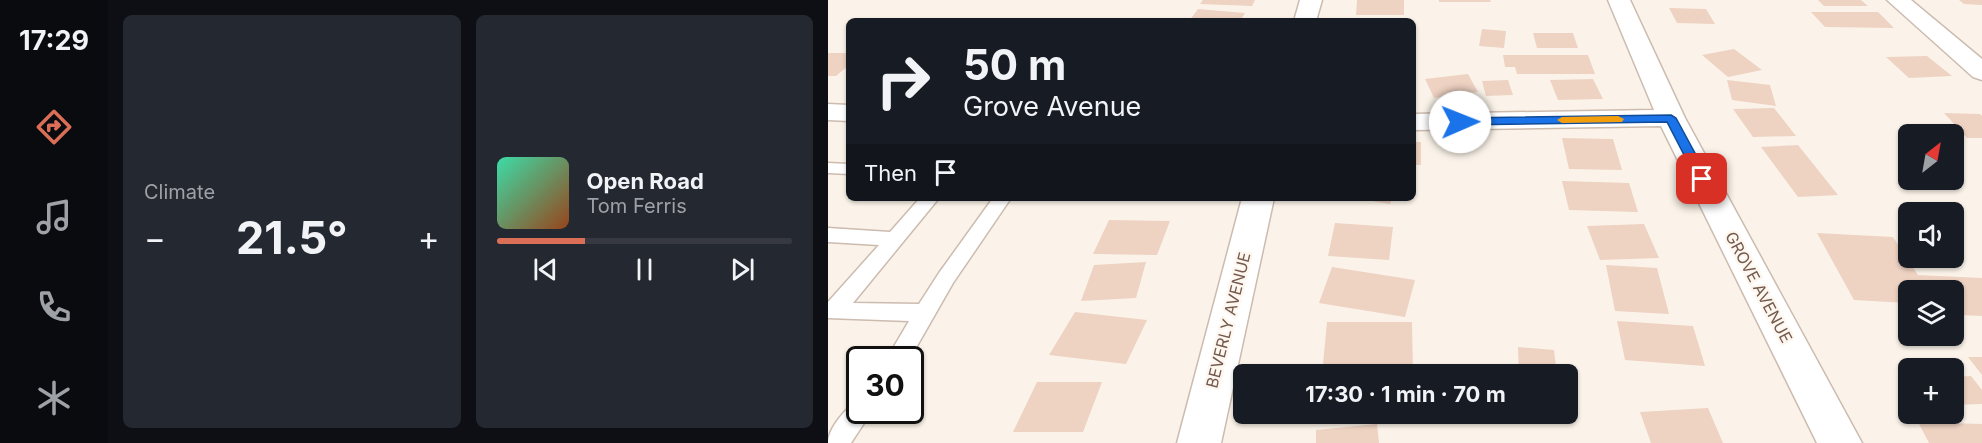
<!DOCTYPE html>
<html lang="en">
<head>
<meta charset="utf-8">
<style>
  body { margin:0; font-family:Inter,sans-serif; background:#242831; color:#f1f3f6; height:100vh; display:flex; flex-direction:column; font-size:22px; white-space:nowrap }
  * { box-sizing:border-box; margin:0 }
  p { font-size:20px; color:#9ea1a6 }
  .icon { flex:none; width:33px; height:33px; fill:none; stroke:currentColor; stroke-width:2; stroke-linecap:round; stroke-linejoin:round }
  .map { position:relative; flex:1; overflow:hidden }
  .side { display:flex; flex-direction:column; gap:15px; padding:15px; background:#0d0f14; width:720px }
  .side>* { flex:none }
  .guide { position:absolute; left:18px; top:18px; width:570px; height:183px; border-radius:9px; box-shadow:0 2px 4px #0004; background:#171b24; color:#f1f3f6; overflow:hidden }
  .needle { width:39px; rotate:31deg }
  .controls { position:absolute; left:1070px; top:124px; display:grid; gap:12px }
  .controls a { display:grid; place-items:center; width:66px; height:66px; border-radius:9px; background:#171b24; box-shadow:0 2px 4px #0004; font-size:30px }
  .speed { position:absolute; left:18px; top:346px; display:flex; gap:12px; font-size:30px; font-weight:700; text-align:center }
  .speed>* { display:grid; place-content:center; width:78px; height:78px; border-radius:50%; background:#171b24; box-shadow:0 2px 4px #0004; line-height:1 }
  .speed .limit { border:3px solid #111; border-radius:9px; background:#fff; color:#111 }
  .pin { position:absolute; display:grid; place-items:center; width:51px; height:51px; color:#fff; margin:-26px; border-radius:12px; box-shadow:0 3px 9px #0006 }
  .me { position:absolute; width:66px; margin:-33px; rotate:89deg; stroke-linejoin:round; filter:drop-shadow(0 0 4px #0008) }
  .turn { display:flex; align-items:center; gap:21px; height:126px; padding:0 18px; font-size:27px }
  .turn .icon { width:78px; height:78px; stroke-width:2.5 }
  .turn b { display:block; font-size:42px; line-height:51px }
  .then { display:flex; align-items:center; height:57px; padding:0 18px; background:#0003; gap:12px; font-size:22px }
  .big { font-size:45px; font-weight:700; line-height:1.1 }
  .side .tile { flex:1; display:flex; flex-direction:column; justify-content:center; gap:9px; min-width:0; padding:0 21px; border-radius:9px; background:#242831 }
  .song { display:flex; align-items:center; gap:18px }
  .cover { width:72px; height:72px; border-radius:9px; background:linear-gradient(135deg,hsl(160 70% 55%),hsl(20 70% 35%)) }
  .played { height:6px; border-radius:3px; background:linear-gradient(90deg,#db6e57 30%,#363941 30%) }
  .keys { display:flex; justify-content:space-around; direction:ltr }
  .heat { display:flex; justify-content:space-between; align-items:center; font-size:33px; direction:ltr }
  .side .tiles { flex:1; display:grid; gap:15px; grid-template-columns:repeat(2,1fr) }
  .trip { position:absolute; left:405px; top:364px; width:345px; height:60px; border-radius:9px; background:#171b24; box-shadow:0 2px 4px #0004; font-weight:700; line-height:60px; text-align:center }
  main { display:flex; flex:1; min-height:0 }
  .tab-bar { display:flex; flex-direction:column; width:108px; justify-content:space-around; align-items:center; background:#090b0e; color:#9ea1a6 }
  .tab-bar .icon { width:42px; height:42px }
  .tab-bar .on { color:#db6e57 }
  .tab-bar b { font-size:27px; color:#f1f3f6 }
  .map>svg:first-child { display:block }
</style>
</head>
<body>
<main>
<nav class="tab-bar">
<b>17:29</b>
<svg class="icon on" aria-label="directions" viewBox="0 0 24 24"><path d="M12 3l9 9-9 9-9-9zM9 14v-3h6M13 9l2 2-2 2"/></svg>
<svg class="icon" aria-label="music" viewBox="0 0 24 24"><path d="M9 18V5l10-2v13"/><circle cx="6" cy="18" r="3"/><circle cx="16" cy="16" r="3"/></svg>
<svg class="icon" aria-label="phone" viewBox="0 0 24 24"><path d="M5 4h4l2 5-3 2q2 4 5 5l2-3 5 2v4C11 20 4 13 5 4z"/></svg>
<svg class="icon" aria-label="climate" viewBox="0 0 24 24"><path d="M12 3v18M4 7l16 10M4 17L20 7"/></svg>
</nav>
<section class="side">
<div class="tiles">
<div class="tile"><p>Climate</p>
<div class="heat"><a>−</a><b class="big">21.5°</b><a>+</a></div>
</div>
<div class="tile">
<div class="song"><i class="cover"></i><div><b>Open Road</b><p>Tom Ferris</p></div></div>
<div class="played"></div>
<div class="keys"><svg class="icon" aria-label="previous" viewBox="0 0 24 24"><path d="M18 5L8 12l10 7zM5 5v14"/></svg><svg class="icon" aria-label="pause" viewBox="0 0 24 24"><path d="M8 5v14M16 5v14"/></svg><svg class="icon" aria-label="next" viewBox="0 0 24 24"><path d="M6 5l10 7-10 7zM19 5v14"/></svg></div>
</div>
</div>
</section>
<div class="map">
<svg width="1154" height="443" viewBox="0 0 1154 443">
  <rect width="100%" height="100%" fill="#fbf3e9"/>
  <path fill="#eed2c2" d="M375,0H427L424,6L372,4Z
    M529,0H576V15H528Z
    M611,0H662L663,2H611Z
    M990,0H1033L1040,6H996Z
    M1131,0H1154V5L1136,4Z
    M841,8L878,9L887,24L849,23Z
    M370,9L417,13L412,21H361Z
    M983,12H1050L1066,28L997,27Z
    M654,29L678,31L676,48L651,46Z
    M705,33H745L750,48H709Z
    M906,49L934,70L900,77L874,55Z
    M0,53H21V65L8,76H0Z
    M675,55H760L767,74H689L687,67H677Z
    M1099,56L1124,76L1081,78L1058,57Z
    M640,74L650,92L606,98L597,79Z
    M765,79L775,99L730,100L722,80Z
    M680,80L685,95L658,96L654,81Z
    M899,80L942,85L948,106L904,100Z
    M946,108L968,136L925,137L905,109Z
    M1116,113L1152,114L1154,116V138H1139Z
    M734,138L785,139L794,170L741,169Z
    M585,142H593V165H585Z
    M970,145L1010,195L970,197L933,147Z
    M734,181L801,183L810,212L741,210Z
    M526,198H564L562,204Z
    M281,220L342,221L329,255L265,254Z
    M507,223L565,227L561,260L500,256Z
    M816,224L831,258L772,260L759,226Z
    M989,233L1065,237L1090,275L1154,278V316L1133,315L1125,303V291H1117L1111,282L1076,281L1082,291H1080V303L1026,300Z
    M318,262L308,298L253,301L266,265Z
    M778,265L829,268L841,314L787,311Z
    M504,267L587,280L577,317L491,303Z
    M247,312L319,320L298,364L221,355Z
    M789,321L865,326L877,366L797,360Z
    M499,322H584L585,375H494Z
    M690,347L726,350L729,375H691Z
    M1140,357H1154V375Z
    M610,371L662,373V375H610Z
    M1143,376L1154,390V404L1125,405V377Z
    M209,382H274L255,432H185Z
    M880,408L895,443H823L812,412Z
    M617,414H683L684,418L617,416Z
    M1090,422L1154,424V443H1101Z
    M549,424L551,443H488V430Z"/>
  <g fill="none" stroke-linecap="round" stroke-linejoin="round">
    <g stroke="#ccbbaf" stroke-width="3">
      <path id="lane" d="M0,163L21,164V174L0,173Z
        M92,198H111L25,303L91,304L111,273L165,198H183L125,283L81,360H58L81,321L0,318V302L51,245L0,242V228L62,232Z
        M32,401V411H44L23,443H0C0,429 19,405 32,401Z"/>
    </g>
    <g stroke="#ccbbaf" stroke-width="3">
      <path id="street" d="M472,0H494L488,21H466Z
        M780,0H802L857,118L1034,443H989L833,126L585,130V114L826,110Z
        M1059,0H1083L1154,59V80L1145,77Z
        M0,104L21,105V121L0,120Z
        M414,198H446L393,443H349Z"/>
    </g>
    <use href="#lane" fill="#fff" fill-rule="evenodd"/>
    <use href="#street" fill="#fff" fill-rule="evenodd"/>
  </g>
  <path fill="#1a73e8" stroke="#114b97" stroke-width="1.5" d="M843,115L848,118L881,179L879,182H870L839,122L632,125L626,122L632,118Z"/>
  <path fill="#f59e0b" d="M790,116L796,119L794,122L734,123L729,120L734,117Z"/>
  <g text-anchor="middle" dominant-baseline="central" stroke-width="5" stroke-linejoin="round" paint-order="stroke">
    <g font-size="16" fill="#745a4e" stroke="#fef7ef">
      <text transform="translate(931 287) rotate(62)">GROVE AVENUE</text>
      <text transform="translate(400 320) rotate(-76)">BEVERLY AVENUE</text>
    </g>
  </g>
</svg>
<div class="controls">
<a><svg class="needle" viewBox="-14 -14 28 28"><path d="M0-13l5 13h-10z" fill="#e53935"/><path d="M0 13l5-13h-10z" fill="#9ea1a6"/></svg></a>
<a><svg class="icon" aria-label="sound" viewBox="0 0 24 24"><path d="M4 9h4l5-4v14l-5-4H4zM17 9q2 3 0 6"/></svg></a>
<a><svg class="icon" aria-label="layers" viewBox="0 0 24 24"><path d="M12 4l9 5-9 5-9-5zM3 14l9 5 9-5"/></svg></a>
<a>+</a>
</div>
<div class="speed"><div class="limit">30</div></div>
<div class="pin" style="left:874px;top:179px;background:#d93025"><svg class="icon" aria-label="arrive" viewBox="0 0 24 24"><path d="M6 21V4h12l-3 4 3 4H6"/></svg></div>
<svg class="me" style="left:632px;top:122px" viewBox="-20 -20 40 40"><circle r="19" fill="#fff"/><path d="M0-13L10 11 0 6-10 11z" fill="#1a73e8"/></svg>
<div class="trip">17:30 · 1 min · 70 m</div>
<div class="guide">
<div class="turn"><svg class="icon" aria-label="right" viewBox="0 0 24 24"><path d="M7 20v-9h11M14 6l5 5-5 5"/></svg><div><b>50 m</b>Grove Avenue</div></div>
<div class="then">Then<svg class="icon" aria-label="arrive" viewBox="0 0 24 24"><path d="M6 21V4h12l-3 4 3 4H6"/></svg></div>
</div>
</div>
</main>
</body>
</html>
